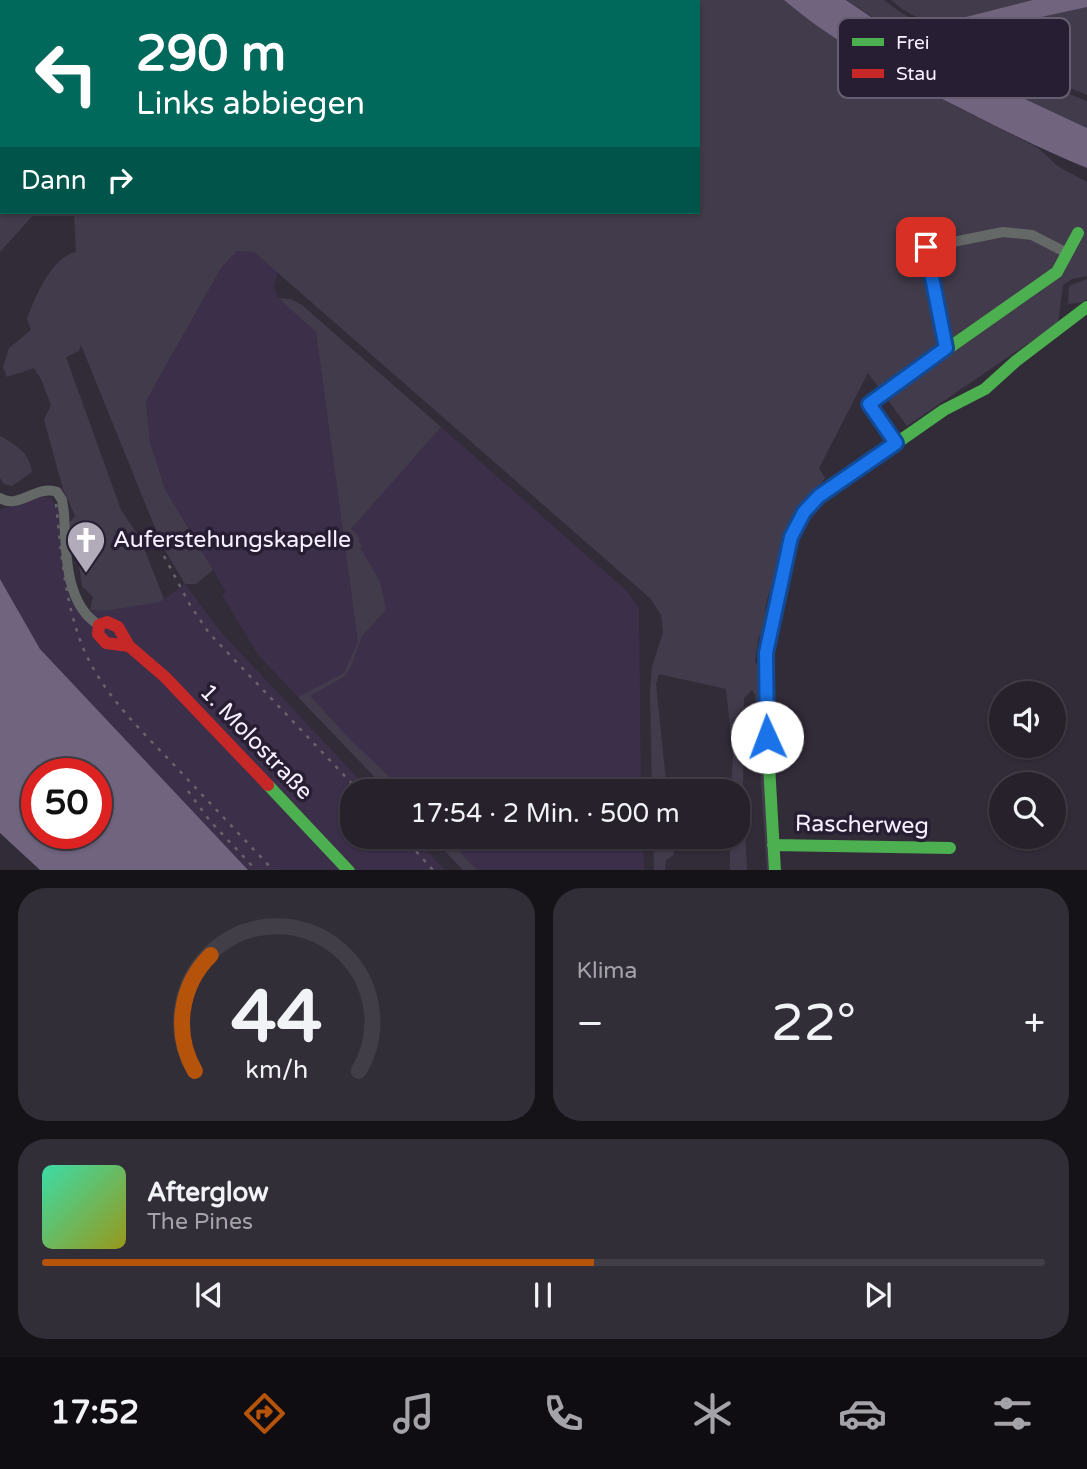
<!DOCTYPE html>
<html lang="de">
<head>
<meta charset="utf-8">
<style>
  body { margin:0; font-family:"Varela Round",sans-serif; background:#322e37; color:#f1f3f6; height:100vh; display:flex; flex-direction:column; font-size:26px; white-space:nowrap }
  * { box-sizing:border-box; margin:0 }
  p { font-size:23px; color:#a4a3a9 }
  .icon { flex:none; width:38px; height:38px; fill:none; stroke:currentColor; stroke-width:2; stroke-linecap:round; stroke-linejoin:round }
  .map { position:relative; height:870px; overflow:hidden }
  .sheet { display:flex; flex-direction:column; gap:18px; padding:18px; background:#151218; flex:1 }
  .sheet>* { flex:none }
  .banner { position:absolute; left:0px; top:0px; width:700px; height:214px; box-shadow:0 2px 5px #0004,0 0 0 2px #423e47; background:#00695c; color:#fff; overflow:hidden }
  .fabs { position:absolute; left:989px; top:681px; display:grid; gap:14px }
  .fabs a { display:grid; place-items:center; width:77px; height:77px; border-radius:50%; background:#26212b; box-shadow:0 2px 5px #0004,0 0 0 2px #423e47; font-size:35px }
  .speed { position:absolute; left:21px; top:758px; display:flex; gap:14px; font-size:35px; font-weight:700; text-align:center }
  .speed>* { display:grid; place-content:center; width:91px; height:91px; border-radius:50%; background:#26212b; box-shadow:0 2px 5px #0004,0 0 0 2px #423e47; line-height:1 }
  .speed .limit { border:10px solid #d22; background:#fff; color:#111 }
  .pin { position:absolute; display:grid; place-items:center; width:60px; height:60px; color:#fff; margin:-30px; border-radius:14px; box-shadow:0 4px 10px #0006 }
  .me { position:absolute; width:77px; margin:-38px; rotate:358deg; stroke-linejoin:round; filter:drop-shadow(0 0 5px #0008) }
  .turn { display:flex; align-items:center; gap:24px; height:147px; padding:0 21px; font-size:32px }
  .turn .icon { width:91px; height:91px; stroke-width:2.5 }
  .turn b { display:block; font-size:49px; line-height:60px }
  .then { display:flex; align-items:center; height:66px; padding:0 21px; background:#0003; gap:14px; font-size:26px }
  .big { font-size:52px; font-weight:600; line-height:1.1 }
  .sheet .widget { flex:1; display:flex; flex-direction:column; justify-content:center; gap:10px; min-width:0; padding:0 24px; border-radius:28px; background:#322e37 }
  .sheet .dial { align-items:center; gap:0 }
  .dial svg { height:182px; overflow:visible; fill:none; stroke:#423e47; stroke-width:7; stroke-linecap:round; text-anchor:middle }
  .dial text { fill:#f1f3f6; stroke:none }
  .song { display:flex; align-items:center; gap:21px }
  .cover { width:84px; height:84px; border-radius:10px; background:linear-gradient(135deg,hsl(160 70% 55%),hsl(60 70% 35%)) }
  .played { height:7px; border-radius:4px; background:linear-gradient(90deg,#b45309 55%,#423e47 55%) }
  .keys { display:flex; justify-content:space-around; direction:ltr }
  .heat { display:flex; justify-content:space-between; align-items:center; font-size:38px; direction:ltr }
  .sheet .tiles { flex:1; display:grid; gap:18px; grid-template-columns:1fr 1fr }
  .widget:last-child { grid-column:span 2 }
  .trip { position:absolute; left:340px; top:779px; width:410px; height:70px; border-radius:28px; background:#26212b; box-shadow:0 2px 5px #0004,0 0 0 2px #423e47; font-weight:600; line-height:70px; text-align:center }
  .menu { display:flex; height:112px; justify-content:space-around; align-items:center; background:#0f0d11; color:#a4a3a9 }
  .menu .icon { width:49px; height:49px }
  .menu .selected { color:#b45309 }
  .menu b { font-size:32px; color:#f1f3f6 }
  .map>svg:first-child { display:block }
</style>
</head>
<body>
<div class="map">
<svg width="1087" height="871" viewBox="0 0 1087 871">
  <rect width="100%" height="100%" fill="#322c39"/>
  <path fill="#3c2f49" d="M246,250L254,252L278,272L274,286L278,298L316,332L344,536L441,427L628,592L639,609L641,791H388L258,655L222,595L226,592L165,489L150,442L146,401L221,268L237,251Z
    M44,496L51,498L60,509L73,602L80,613L160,602L185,584L220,631L370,791H352V836L413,837L445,870H248L40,649L0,579V510Z
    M431,837H643L644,870H463Z"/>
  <path fill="#423b4b" d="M0,0H784C859,63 951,103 1038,148L1059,167L1087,182V276L1072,279L1063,285L1058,323L907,426L868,373L819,468L825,478L802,508L783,546L774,586L769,593L765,608L769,614L761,635L759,636L755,661L760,673L771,870H767L755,695L752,690L744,698L743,789L747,870H730V837L737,836V791H731L733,754L726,689L659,674L656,684L667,791H652L650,691L652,667L663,632L661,615L651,599L254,252L237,251L221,268L146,401L150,442L165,489L213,570L196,584H185L162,545L81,345L79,351L66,357L121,510L140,538L164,599L160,602L104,611L90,610L93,597L82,586L76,545L70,541L69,523L75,516L63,489L44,420L51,405L41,379L34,368L7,377L3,367L9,348L31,330L27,319C35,298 51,257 76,252L74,212H698V2H2V212H36L0,252Z
    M847,0H884L900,12L979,56L1021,75L1087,101V128C1002,88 924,54 847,0Z
    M891,0H1087V95L1044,77L1042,80L968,45L902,9Z
    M1087,279V299L1083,302L1068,304L1069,286Z
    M278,298L291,299L302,305L441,427L351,529L360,538L358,541L363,546L360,548L380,581L386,610L362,636L351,667L344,677L310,696L347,736L404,791H388L298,697L344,673L358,642L316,332Z
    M0,436C15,444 30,453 32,472L12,486L4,484L0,478Z
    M431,837H446L477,870H463Z
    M653,837H672L674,855L666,860L665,870H654Z"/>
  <path fill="#70647f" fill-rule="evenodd" d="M784,0H846L887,28L948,63L1087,128V168C1037,148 990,123 942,99C887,70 832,41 784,0Z
    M1033,0H1087V7L982,30L962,18Z
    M0,579L40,649L248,870H40L0,833ZM37,774H96V833H37Z"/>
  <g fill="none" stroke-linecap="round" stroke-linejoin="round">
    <path stroke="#646867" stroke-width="10" d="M926,248L946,348
      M903,252L1003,232L1032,235L1067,253
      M0,498C19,510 37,484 57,492L62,500L64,513C66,549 64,604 99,625"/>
    <path stroke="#4caf50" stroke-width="12" d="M896,443L869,404L1057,272L1078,233
      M268,785L349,871
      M773,845L950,848
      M775,871L766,711L767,653L791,537L804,512L819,497L944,410L985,389L1016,361L1087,307"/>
    <path stroke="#c62828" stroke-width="12" d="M129,646L106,643L98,634L99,625L107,622L118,627L129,646L165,677L268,785"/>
    <path stroke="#66646b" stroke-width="2.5" stroke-dasharray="3.5 7" stroke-linecap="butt" d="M56,504C61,550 64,596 80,640C99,691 138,727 175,766C208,801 241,836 274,871
      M164,556L190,605L209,633L359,791
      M188,791L210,821L257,871
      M402,836L434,871"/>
  </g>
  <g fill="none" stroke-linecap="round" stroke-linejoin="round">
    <g stroke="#114b97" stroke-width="18">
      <path id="route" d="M767,737L766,653L791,537L804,512L819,496L896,443L869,404L946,348L926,247"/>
    </g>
    <use href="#route" stroke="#1a73e8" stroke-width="12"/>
  </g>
  <defs>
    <g id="church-pin" transform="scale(2.0125)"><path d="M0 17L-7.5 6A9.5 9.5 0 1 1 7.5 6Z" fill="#b2abba" stroke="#281e33"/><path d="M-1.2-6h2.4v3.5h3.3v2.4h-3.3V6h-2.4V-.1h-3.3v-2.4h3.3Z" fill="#fff"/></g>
  </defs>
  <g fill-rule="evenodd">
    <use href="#church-pin" x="86" y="540"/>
  </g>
  <g text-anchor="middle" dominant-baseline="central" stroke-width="7" stroke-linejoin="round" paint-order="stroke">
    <g font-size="23" fill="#f7f0ff" stroke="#281e33" text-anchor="start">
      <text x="113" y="540">Auferstehungskapelle</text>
    </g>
    <g font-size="23" fill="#f7f0ff" stroke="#281e33">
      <text transform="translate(256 742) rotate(46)">1. Molostraße</text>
      <text transform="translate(862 825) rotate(1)">Rascherweg</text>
    </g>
  </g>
  <rect x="838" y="18" width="232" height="80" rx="10" fill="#281e33" stroke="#665d70" stroke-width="2"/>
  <rect x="852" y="38" width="32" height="8" fill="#4caf50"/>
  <rect x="852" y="69" width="32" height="9" fill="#c62828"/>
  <g font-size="19" fill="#f7f0ff">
    <text x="896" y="49">Frei</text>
    <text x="896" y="80">Stau</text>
  </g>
</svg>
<div class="fabs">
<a><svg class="icon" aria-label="sound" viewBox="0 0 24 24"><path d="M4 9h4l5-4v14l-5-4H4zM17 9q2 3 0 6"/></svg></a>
<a><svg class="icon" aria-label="search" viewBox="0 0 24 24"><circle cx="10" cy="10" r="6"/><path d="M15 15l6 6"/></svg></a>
</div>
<div class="speed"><div class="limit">50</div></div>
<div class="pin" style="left:926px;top:247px;background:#d93025"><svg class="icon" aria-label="arrive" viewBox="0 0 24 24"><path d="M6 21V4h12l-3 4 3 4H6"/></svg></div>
<svg class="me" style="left:767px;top:737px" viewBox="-20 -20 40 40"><circle r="19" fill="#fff"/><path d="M0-13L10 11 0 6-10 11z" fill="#1a73e8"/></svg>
<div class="trip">17:54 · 2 Min. · 500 m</div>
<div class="banner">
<div class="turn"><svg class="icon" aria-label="left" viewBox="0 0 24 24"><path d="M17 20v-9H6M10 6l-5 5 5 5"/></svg><div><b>290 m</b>Links abbiegen</div></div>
<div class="then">Dann<svg class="icon" aria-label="right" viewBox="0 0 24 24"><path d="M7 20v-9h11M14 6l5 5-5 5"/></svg></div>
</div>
</div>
<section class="sheet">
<div class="tiles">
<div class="widget dial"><svg viewBox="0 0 100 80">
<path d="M14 69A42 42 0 1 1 86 69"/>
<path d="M14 69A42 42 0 0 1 21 18" stroke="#b45309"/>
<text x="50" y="56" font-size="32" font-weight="700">44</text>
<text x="50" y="72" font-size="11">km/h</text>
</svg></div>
<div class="widget"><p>Klima</p>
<div class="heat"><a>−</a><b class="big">22°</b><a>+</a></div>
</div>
<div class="widget">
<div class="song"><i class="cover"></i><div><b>Afterglow</b><p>The Pines</p></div></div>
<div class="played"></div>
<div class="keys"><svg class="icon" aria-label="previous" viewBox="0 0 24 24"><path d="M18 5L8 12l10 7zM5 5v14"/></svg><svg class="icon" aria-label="pause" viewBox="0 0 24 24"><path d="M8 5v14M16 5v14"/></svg><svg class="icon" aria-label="next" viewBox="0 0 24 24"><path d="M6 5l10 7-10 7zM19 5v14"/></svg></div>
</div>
</div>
</section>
<nav class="menu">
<b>17:52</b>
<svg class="icon selected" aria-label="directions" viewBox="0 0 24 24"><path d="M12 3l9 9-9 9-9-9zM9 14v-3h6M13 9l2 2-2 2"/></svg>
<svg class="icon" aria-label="music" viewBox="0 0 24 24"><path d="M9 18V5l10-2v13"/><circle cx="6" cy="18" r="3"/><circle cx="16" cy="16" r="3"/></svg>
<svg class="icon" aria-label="phone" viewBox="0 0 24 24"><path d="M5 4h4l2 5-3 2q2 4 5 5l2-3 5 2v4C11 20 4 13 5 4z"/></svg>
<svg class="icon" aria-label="climate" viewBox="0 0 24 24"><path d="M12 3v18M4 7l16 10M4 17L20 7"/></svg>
<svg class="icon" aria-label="car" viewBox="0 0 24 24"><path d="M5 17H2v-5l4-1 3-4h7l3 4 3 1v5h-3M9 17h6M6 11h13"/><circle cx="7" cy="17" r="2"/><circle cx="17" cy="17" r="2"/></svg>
<svg class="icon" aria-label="filters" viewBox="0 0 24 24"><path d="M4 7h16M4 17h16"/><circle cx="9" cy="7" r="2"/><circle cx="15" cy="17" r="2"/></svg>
</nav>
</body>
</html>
